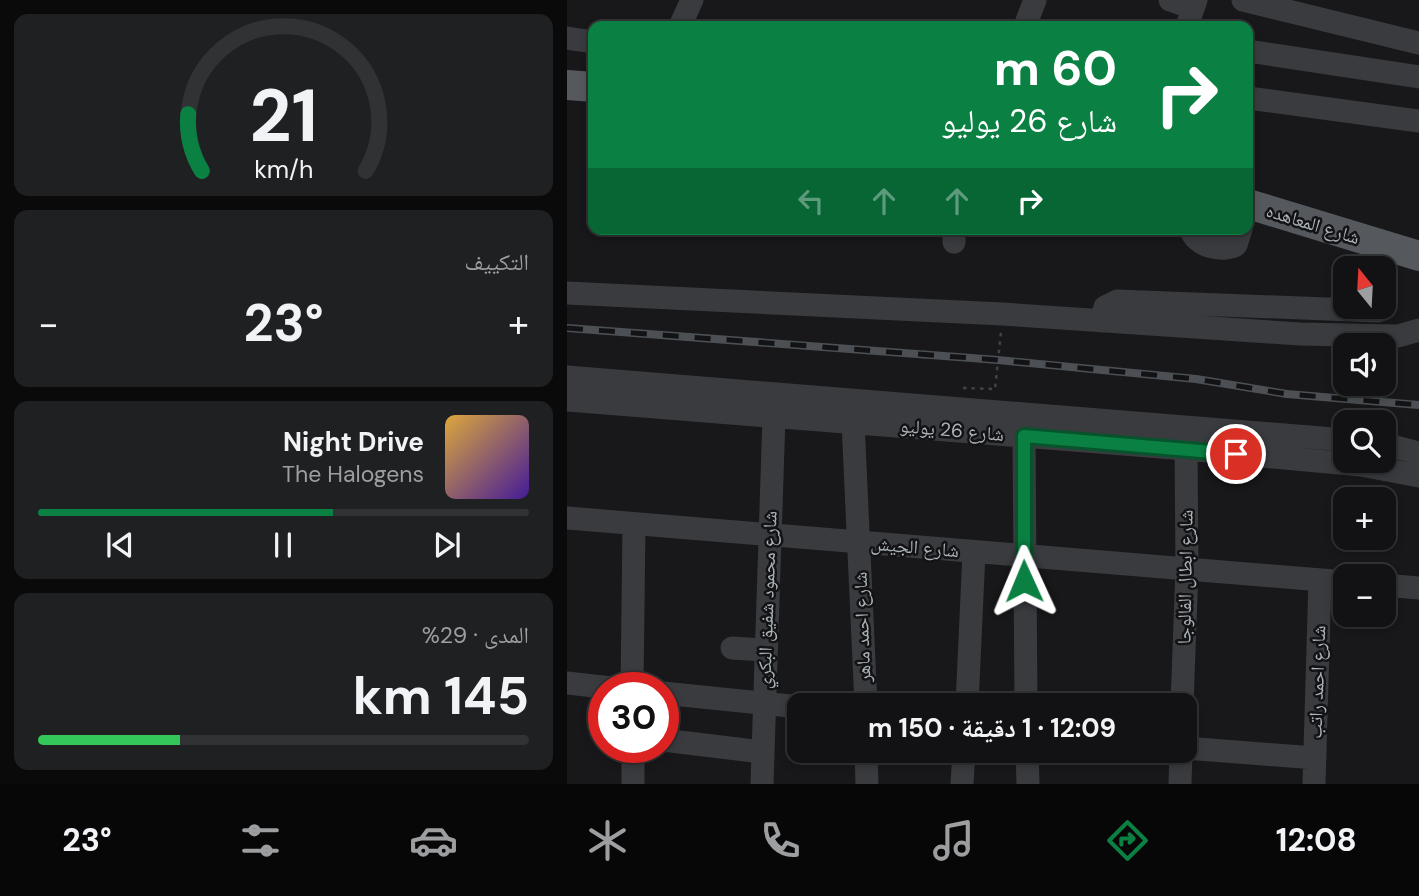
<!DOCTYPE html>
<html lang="ar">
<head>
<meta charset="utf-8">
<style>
  body { margin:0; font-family:"DM Sans","Noto Naskh Arabic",sans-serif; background:#1f2022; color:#f1f3f6; direction:rtl; height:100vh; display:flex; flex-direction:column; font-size:26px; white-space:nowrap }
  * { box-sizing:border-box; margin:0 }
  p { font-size:23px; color:#9c9ea0 }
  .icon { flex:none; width:38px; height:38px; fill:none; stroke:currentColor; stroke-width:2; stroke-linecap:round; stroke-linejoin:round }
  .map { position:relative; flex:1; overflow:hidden; direction:ltr }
  .drawer { display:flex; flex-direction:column; gap:14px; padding:14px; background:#0a0a0b; width:567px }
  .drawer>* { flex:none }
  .banner { position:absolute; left:21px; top:21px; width:665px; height:214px; border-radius:14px; box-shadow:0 4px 10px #0003,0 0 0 2px #313234; direction:rtl; background:#0b8043; color:#fff; overflow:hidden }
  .needle { width:46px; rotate:342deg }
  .controls { position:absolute; left:766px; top:256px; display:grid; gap:14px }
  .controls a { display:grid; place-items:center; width:63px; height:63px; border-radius:14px; background:#121214; box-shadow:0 4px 10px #0003,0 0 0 2px #313234; font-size:35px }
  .speed { position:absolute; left:21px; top:672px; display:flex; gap:14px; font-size:35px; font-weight:700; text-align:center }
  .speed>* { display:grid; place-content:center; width:91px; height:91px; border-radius:50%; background:#121214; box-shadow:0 4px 10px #0003,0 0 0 2px #313234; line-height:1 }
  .speed .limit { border:10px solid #d22; background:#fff; color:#111 }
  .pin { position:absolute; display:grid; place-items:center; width:60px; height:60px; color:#fff; margin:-30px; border:4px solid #fff; border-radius:50%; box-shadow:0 2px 7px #0007 }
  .me { position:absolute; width:77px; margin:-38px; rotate:359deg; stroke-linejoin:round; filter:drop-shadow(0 0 5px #0008) }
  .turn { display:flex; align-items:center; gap:24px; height:147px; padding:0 21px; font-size:32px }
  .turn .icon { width:91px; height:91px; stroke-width:2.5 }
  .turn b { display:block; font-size:49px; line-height:60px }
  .lanes { display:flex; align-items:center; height:66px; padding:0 21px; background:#0003; justify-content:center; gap:35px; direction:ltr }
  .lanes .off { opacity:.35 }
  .big { font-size:52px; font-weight:700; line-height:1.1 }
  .drawer .widget { flex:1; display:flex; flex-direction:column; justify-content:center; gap:10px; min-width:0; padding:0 24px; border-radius:14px; background:#1f2022 }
  .drawer .dial { align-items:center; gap:0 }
  .dial svg { height:182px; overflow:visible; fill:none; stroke:#313234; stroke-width:7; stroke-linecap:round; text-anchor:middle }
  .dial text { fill:#f1f3f6; stroke:none }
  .song { display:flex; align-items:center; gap:21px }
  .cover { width:84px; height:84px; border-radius:10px; background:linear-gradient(135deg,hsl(40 70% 55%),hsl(260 70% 35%)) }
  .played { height:7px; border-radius:4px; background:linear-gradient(90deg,#0b8043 60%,#313234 60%) }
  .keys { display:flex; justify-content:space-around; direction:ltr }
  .heat { display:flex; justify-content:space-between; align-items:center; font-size:38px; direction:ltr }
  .charge { height:10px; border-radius:5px; background:linear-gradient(90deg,#34c759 29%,#313234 0) }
  .trip { position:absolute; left:220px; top:693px; width:410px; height:70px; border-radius:14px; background:#121214; box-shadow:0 4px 10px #0003,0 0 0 2px #313234; font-weight:700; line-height:70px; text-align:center; direction:rtl }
  .tabs { display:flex; height:112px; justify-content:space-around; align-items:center; background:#070708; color:#9c9ea0 }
  .tabs .icon { width:49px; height:49px }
  .tabs .active { color:#0b8043 }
  .tabs b { font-size:32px; color:#f1f3f6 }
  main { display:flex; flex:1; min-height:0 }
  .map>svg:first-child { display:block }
</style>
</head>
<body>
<main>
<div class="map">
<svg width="852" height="784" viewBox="0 0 852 784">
  <rect width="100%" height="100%" fill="#18181a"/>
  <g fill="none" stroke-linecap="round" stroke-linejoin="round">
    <path stroke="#3f4346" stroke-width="2.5" stroke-dasharray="3.5 5" stroke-linecap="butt" d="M396,388L428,389L434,332"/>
    <path stroke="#393b3f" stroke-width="23" d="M603,0L626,8
      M676,0L852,43
      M113,26L125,0
      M458,26L468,0
      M620,26L629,0
      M0,38L26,42
      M681,51L852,77
      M681,98L852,121
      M624,229C627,246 655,253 669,245L674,229
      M387,242V229
      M0,293L435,314L733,334L831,336L852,330
      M535,321L538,307L550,301L811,311
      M0,377L779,440
      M0,400L619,449L794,465L852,476
      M286,422L299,705
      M457,436L459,705
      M817,444L852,453
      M0,518L779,582
      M817,585L852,588
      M165,648L198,650
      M0,683L44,688
      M65,688L67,524
      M96,693L233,707
      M400,705L407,552
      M615,705L620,569L619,449
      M96,740L195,752
      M66,747V784
      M618,748L748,758
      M299,751L300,784
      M460,751L461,784
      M195,784L207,416
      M395,784L397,751
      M613,784L614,751
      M747,784L753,580"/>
    <path stroke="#55595e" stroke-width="30" d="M0,85L26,87
      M681,204L852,256"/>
    <g stroke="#4c5054" stroke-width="8">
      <path id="rail" d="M0,328L431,360L629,379L720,394L852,405"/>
    </g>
    <use href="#rail" stroke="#131315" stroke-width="5" stroke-dasharray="16" stroke-linecap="butt"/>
  </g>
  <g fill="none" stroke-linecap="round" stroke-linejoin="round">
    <g stroke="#07532c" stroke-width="18">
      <path id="route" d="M457,581V436L669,454"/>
    </g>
    <use href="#route" stroke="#0b8043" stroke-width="12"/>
  </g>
  <g text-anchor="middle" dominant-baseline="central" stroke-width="5" stroke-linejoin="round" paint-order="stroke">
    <g font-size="19" fill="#abb3b9" stroke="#131315">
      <text transform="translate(746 224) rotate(17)">شارع المعاهده</text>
      <text transform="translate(385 430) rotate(5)">شارع 26 يوليو</text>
      <text transform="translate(348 547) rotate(5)">شارع الجيش</text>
      <text transform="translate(618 577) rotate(-89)">شارع ابطال الفالوجا</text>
      <text transform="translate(200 600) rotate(-88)">شارع محمود شفيق البكري</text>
      <text transform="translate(295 627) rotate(-92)">شارع احمد ماهر</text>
      <text transform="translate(750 682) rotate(-88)">شارع احمد راتب</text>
    </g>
  </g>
</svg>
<div class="controls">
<a><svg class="needle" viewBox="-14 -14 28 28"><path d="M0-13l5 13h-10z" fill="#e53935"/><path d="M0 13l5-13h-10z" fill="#9c9ea0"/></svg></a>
<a><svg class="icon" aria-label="sound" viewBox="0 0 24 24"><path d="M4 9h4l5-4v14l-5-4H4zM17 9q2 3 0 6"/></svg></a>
<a><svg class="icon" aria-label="search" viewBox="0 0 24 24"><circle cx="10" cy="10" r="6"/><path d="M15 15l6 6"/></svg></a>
<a>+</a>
<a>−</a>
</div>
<div class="speed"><div class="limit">30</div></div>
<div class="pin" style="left:669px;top:454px;background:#d93025"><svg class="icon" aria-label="arrive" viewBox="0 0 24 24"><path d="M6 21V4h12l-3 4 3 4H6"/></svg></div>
<svg class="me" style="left:457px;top:581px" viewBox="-20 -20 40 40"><path d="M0-17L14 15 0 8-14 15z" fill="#0b8043" stroke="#fff" stroke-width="4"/></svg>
<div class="trip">12:09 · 1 دقيقة · 150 m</div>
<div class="banner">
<div class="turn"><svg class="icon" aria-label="right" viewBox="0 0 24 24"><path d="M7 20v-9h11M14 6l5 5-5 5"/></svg><div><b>60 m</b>شارع 26 يوليو</div></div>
<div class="lanes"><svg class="icon off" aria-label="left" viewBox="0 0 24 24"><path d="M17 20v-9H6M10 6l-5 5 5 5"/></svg><svg class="icon off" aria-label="ahead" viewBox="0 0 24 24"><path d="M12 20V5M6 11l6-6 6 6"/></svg><svg class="icon off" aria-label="ahead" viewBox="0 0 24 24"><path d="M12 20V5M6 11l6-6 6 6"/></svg><svg class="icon" aria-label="right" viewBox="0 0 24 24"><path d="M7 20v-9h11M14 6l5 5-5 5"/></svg></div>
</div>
</div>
<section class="drawer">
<div class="widget dial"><svg viewBox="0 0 100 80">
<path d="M14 69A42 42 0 1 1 86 69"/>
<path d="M14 69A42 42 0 0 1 8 44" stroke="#0b8043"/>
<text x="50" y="56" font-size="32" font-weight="700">21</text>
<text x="50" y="72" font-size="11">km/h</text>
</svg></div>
<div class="widget"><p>التكييف</p>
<div class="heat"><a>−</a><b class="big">23°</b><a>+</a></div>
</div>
<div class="widget">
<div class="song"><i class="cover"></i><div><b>Night Drive</b><p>The Halogens</p></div></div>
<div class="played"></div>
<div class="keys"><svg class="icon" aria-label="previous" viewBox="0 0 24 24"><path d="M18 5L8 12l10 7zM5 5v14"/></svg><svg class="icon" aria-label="pause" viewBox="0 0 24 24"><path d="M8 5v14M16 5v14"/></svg><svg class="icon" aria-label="next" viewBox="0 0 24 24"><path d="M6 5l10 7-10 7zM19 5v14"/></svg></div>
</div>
<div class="widget"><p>المدى · 29%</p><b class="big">145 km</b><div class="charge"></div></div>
</section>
</main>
<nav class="tabs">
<b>12:08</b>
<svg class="icon active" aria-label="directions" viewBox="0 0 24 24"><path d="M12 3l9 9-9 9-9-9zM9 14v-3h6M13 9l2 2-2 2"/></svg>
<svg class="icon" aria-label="music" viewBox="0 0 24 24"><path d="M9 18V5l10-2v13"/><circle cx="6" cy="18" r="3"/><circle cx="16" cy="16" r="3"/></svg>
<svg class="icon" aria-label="phone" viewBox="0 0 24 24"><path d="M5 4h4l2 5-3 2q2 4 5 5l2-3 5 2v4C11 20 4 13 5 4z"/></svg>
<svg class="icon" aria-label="climate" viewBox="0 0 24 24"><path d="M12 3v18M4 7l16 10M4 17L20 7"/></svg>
<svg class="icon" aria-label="car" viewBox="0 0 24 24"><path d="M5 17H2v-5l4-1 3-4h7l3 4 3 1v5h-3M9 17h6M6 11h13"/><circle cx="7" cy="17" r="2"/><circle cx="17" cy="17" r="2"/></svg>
<svg class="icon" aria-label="filters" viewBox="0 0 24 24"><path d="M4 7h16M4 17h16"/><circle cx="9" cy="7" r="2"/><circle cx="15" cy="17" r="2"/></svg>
<b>23°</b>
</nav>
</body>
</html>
